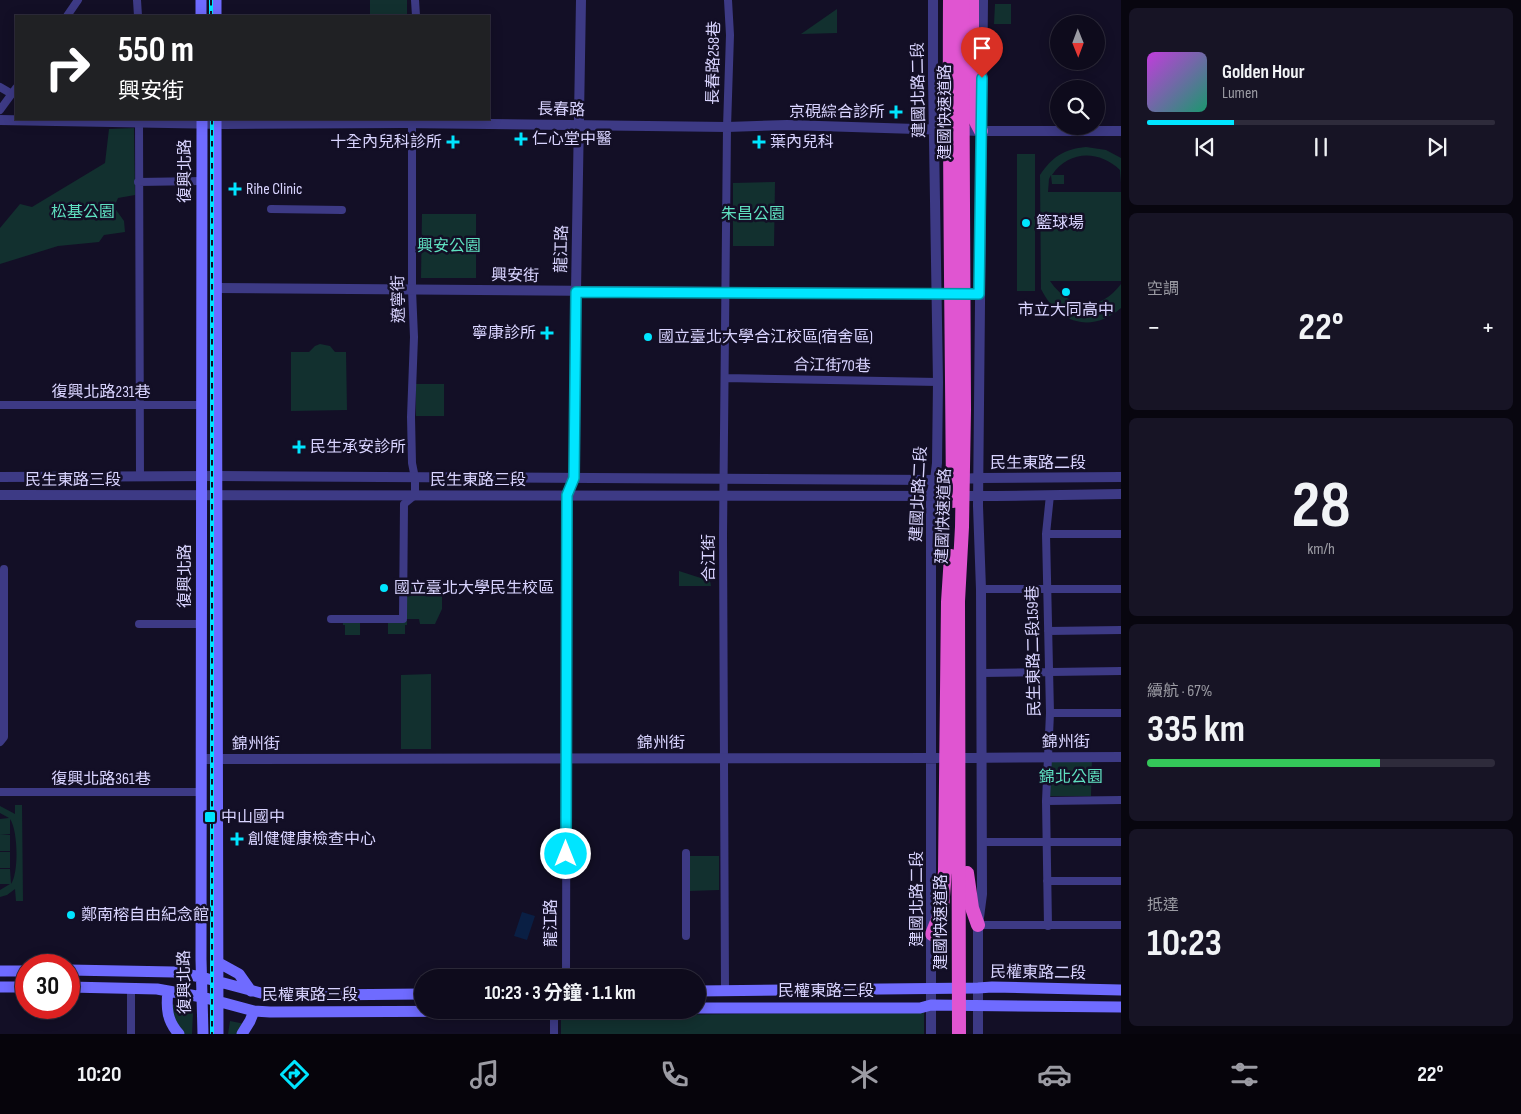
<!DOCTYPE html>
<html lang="zh-TW">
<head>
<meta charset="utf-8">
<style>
  body { margin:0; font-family:"Sofia Sans Condensed","Noto Sans TC",sans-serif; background:#171425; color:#f1f3f6; height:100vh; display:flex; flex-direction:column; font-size:19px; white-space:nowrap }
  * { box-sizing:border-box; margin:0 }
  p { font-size:16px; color:#9b9ba3 }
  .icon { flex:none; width:28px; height:28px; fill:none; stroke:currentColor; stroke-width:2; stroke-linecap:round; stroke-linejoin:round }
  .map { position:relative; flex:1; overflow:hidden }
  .side { display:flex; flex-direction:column; gap:8px; padding:8px; background:#08060f; width:400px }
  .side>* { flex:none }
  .hud { position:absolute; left:15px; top:15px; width:475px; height:105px; border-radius:0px; box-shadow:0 2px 12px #0003,0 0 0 1px #2e2b3b; background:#202124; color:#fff; overflow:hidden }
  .needle { width:32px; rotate:179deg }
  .buttons { position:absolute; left:1050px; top:15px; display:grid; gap:10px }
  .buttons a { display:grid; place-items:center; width:55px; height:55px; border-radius:50%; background:#0e0b1c; box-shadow:0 2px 12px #0003,0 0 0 1px #2e2b3b; font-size:25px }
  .speed { position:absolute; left:15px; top:954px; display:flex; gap:10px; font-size:25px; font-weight:700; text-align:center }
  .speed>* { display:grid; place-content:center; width:65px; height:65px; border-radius:50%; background:#0e0b1c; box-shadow:0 2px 12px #0003,0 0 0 1px #2e2b3b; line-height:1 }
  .speed .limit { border:8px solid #d22; background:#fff; color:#111 }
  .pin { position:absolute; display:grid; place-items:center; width:42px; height:42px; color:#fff; margin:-51px -21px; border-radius:50% 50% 50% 0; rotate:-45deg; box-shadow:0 0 5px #0007 }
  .pin .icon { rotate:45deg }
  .me { position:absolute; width:55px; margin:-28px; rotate:0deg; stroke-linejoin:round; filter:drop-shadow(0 0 4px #0008) }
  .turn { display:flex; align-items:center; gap:18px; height:105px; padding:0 20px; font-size:22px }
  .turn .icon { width:65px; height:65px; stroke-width:2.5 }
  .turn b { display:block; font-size:35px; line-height:42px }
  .big { font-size:38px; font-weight:700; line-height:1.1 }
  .side .tile { flex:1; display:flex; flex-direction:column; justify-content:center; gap:8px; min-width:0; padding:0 18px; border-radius:8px; background:#171425 }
  .side .dial { align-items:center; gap:0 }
  .dial b { font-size:65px; line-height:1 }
  .song { display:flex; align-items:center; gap:15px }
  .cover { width:60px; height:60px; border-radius:8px; background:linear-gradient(135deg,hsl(290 70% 55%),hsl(160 70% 35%)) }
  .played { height:5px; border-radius:2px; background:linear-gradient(90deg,#00e5ff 25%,#2e2b3b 25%) }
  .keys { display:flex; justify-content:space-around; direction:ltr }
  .heat { display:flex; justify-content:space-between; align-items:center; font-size:28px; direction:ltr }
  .charge { height:8px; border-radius:4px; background:linear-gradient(90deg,#34c759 67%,#2e2b3b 0) }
  .trip { position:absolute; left:414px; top:969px; width:292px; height:50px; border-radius:25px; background:#0e0b1c; box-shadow:0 2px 12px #0003,0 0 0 1px #2e2b3b; font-weight:700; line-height:50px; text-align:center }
  .tab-bar { display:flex; height:80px; justify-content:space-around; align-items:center; background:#06040b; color:#9b9ba3 }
  .tab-bar .icon { width:35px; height:35px }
  .tab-bar .selected { color:#00e5ff }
  .tab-bar b { font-size:22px; color:#f1f3f6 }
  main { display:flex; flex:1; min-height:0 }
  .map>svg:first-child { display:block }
</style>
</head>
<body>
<main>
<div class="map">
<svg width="1121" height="1034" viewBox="0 0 1121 1034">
  <rect width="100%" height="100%" fill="#130f26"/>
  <path fill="#12302f" d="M370,0H407V16H370Z
    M995,4H1011V24H994Z
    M837,9V33L801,34Z
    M134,128L135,195L118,198L114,207L124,221L125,232L104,235L99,242L58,246L0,264V228L20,204L32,207L105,163L109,129Z
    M1086,147L1106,150L1121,158V183L1120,170C1099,150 1069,150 1052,175H1064V184H1052L1051,175L1049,179L1048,192H1121V281H1050C1070,310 1099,313 1121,284V308C1091,334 1058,323 1041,289L1040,175C1052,157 1064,149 1086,147Z
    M1017,154H1035V291H1017Z
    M775,182L774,246H733V183Z
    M422,214H476V278H421Z
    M320,344L330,346L335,352H346L347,410L291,411V352H309L315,346Z
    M416,384H444V416H416Z
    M679,571L710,581L711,586H679Z
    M402,584H442V609L435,624H420L419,619H403L407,620V625H405V634H388V619H403Z
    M343,619H360V635H345V625H343Z
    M431,674V749H401V675Z
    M1050,758H1092L1091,796H1050Z
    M15,805H22L23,901H16L15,889L7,895L0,897V890L10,884H0V869H10L11,884C19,873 18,830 10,819V834L0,835V819L9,818L0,813V806L15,814Z
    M0,835H10V851H0Z
    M0,852H10V868H0Z
    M688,856H719V890L688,891Z
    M172,1004L193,1012L192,1034H183L172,1015Z
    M924,1012V1034H561V1016Z
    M230,1021L245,1024L238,1034H228Z"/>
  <path fill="#0a1f44" d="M522,912L535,916L527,940L514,936Z"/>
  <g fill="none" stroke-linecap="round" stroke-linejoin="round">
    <path stroke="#3d3a85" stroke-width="8" d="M137,0L138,16
      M415,0L416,16
      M67,16L78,0
      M0,87L12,94
      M0,110L16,88
      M139,119L140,477
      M138,182L202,181
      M271,209L342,210
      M725,378L938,382
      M0,405H202
      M1046,534H1121
      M981,589H1121
      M331,619H403L404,504L415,495V478L412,463L411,417L414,337L412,290V119
      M139,624H201
      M1048,631L1121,630
      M982,673L1121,671
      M1050,713H1121
      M0,742L4,737V569
      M0,792H202
      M1046,801L1121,800
      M982,842H1121
      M686,853V936
      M1047,881H1121
      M978,925H1121
      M1048,926L1046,801L1050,713L1046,534L1050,495
      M566,978L567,495L574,478L576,291
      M131,988V1034
      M725,990L723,535L727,127L730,35L728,0
      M554,1034V1020L557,1010"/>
    <path stroke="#3d3a85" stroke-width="10" d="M0,120L224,124L403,123L727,127L787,125L981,131H1121
      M217,288L979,294
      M576,291L581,0
      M0,477L217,476L935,480L979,478L1121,477
      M0,495L995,496L1121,494
      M952,758L1121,757
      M202,759L938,758
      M931,1034V495L935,480L937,463L938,382L933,80V0
      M978,1034V925L982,894L981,589L978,506L983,0"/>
    <path stroke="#6f6bff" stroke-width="11" d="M201,0V16
      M216,0V16
      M202,119L201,959L203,1034
      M216,119L218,1034
      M219,963L239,974L251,991
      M69,970L174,972L201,977L261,993L320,995L422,994
      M0,971H26
      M0,987H26
      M69,987L157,989L202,997L254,1011L270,1012L543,1011L553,1010
      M168,991C166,1008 167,1021 179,1034
      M698,991L978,988L992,987L1121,990
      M698,1008H920L931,1005L1121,1007
      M242,1034L250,1021L254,1011"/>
    <path stroke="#e055d1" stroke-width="14" d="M972,0V114L981,131
      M967,873L972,908L978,925
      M932,934L942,909L945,871"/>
    <g stroke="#00e5ff" stroke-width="4">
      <path id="rail" d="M211,0V16
        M212,119V1034"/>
    </g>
    <use href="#rail" stroke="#130f26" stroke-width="2" stroke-dasharray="5.5" stroke-linecap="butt"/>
    <path stroke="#e055d1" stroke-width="14" d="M950,0C949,167 952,334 953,501
      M945,871L948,602L951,556
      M959,1034L958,601L962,527L964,409L962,0"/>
  </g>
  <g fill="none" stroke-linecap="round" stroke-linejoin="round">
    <g stroke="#0095a6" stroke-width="12">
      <path id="route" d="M566,854L567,495L574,478L576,292L979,294L982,78"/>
    </g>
    <use href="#route" stroke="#00e5ff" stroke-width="9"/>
  </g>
  <g fill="#00e5ff" stroke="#130f26" stroke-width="2">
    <path d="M893.5 104.5h5v5h5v5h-5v5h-5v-5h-5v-5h5z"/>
    <path d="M518.5 131.5h5v5h5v5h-5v5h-5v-5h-5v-5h5z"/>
    <path d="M450.5 134.5h5v5h5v5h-5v5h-5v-5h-5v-5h5z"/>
    <path d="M756.5 134.5h5v5h5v5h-5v5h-5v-5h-5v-5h5z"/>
    <path d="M232.5 181.5h5v5h5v5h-5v5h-5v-5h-5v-5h5z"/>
    <circle cx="1026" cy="223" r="5"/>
    <circle cx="1066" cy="292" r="5"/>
    <path d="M544.5 325.5h5v5h5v5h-5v5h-5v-5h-5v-5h5z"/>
    <circle cx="648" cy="337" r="5"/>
    <path d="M296.5 439.5h5v5h5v5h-5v5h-5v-5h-5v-5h5z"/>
    <circle cx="384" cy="588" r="5"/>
    <rect x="204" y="811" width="12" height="12" rx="2.5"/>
    <path d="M234.5 831.5h5v5h5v5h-5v5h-5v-5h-5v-5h5z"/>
    <circle cx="71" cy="915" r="5"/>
  </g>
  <g text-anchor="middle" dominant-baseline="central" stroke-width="5" stroke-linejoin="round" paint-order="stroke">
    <g font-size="16" fill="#d9d4ff" stroke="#130f26">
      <text transform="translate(714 63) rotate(-89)">長春路258巷</text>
      <text transform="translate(919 90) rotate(-91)">建國北路二段</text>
      <text transform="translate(561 110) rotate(1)">長春路</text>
      <text transform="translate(945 112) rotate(-90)">建國快速道路</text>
      <text transform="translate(185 171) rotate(-90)">復興北路</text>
      <text transform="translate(562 249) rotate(-89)">龍江路</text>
      <text transform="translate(515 276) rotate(1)">興安街</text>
      <text transform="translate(399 299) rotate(-91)">遼寧街</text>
      <text transform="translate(832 366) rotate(1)">合江街70巷</text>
      <text x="101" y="392">復興北路231巷</text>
      <text x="1038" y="463">民生東路二段</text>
      <text x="73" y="480">民生東路三段</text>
      <text x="478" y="480">民生東路三段</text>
      <text transform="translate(919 494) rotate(-87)">建國北路二段</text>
      <text transform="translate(944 516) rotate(-88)">建國快速道路</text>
      <text transform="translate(709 558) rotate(-90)">合江街</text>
      <text transform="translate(185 576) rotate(-90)">復興北路</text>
      <text transform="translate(1034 651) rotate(-91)">民生東路二段159巷</text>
      <text x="1066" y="742">錦州街</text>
      <text x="661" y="743">錦州街</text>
      <text x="256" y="744">錦州街</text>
      <text x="101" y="779">復興北路361巷</text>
      <text transform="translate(917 899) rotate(-90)">建國北路二段</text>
      <text transform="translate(941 922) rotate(-90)">建國快速道路</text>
      <text transform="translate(551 923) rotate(-90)">龍江路</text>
      <text transform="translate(1038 973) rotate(1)">民權東路二段</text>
      <text transform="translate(185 982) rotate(-91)">復興北路</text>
      <text x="826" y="991">民權東路三段</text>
      <text x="310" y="995">民權東路三段</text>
    </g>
    <g font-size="16" fill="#d9d4ff" stroke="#130f26" text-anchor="start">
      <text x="885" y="112" text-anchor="end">京硯綜合診所</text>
      <text x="532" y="139">仁心堂中醫</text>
      <text x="442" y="142" text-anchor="end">十全內兒科診所</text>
      <text x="770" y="142">葉內兒科</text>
      <text x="246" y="189">Rihe Clinic</text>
      <text x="1036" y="223">籃球場</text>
      <text x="1066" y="310" text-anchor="middle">市立大同高中</text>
      <text x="536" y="333" text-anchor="end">寧康診所</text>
      <text x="658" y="337">國立臺北大學合江校區(宿舍區)</text>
      <text x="310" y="447">民生承安診所</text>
      <text x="394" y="588">國立臺北大學民生校區</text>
      <text x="221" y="817">中山國中</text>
      <text x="248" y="839">創健健康檢查中心</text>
      <text x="81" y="915">鄭南榕自由紀念館</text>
    </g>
    <g font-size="16" fill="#5fe0c0" stroke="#130f26">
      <text x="83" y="212">松基公園</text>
      <text x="753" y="214">朱昌公園</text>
      <text x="449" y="246">興安公園</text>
      <text x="1071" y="777">錦北公園</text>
    </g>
  </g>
</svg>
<div class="buttons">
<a><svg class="needle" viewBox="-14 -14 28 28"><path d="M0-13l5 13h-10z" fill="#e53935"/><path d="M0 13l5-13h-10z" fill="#9b9ba3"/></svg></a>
<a><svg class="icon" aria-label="search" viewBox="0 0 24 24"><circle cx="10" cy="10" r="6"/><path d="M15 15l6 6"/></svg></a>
</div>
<div class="speed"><div class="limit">30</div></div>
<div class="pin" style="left:982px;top:78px;background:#d93025"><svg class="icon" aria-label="arrive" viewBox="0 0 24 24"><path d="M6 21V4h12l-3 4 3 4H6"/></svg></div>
<svg class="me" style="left:566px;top:854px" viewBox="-20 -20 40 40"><circle r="17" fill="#00e5ff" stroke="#fff" stroke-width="3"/><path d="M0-11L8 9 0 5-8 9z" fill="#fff"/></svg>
<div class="trip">10:23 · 3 分鐘 · 1.1 km</div>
<div class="hud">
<div class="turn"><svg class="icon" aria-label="right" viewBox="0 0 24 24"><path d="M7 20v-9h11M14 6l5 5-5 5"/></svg><div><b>550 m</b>興安街</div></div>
</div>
</div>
<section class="side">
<div class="tile">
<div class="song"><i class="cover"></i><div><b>Golden Hour</b><p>Lumen</p></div></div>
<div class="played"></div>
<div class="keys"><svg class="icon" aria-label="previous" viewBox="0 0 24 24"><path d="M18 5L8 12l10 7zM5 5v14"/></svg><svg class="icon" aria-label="pause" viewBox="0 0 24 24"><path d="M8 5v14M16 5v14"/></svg><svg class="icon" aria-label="next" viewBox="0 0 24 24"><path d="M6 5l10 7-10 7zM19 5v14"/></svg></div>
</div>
<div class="tile"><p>空調</p>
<div class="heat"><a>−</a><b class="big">22°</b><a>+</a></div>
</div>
<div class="tile dial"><b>28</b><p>km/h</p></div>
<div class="tile"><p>續航 · 67%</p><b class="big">335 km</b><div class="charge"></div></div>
<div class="tile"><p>抵達</p><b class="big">10:23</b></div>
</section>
</main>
<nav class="tab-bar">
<b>10:20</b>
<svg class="icon selected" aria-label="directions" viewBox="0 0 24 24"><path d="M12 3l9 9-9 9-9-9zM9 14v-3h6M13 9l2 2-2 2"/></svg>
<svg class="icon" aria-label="music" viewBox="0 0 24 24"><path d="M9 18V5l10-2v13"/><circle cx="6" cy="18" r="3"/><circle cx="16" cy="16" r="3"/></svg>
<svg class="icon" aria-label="phone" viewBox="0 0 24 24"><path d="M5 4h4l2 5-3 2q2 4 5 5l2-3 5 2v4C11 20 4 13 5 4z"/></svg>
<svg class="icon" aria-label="climate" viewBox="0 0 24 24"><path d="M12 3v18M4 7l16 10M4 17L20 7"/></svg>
<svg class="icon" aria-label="car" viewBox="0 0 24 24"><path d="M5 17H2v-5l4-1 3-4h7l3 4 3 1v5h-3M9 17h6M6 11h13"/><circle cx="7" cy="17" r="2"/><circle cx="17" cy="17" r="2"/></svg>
<svg class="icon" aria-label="filters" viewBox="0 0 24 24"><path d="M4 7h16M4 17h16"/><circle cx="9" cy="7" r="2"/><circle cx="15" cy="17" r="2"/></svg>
<b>22°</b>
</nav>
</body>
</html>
